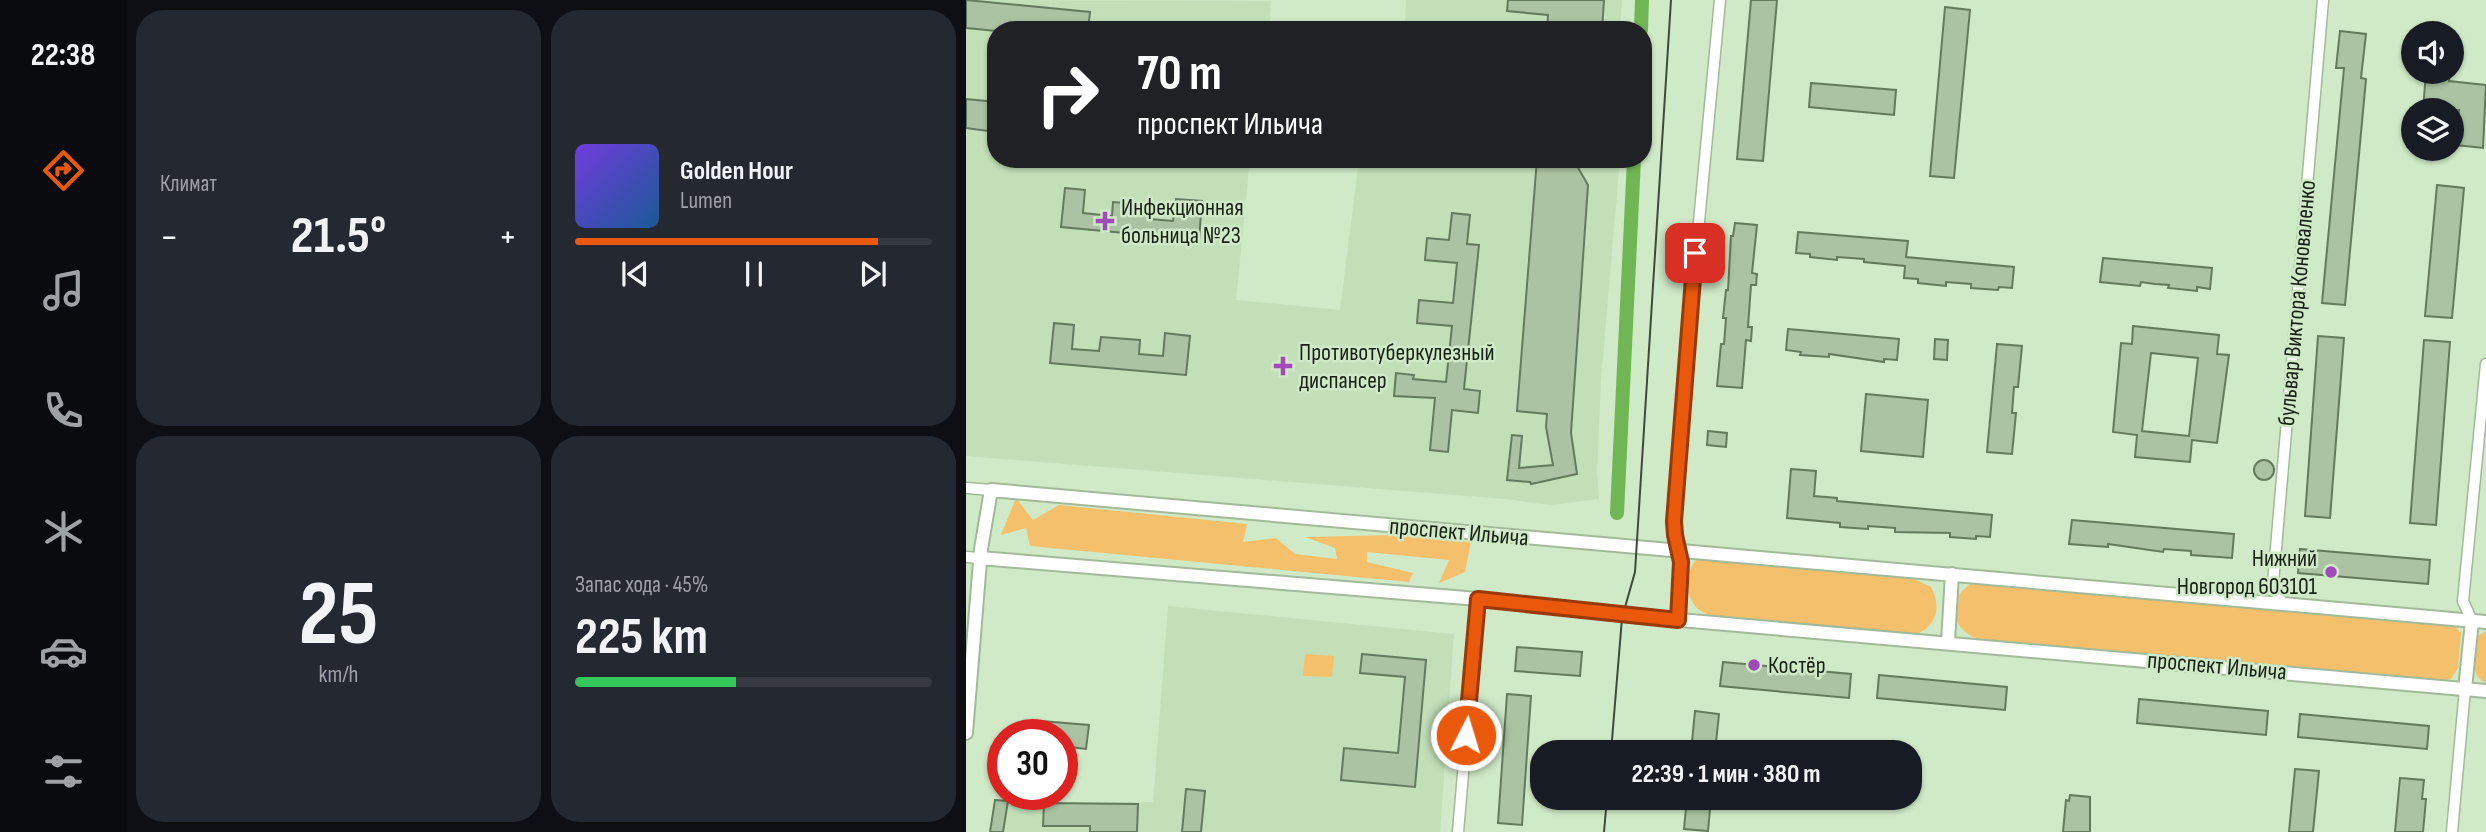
<!DOCTYPE html>
<html lang="ru">
<head>
<meta charset="utf-8">
<style>
  body { margin:0; font-family:"Sofia Sans Condensed",sans-serif; background:#242831; color:#f1f3f6; height:100vh; display:flex; flex-direction:column; font-size:26px; white-space:nowrap }
  * { box-sizing:border-box; margin:0 }
  p { font-size:23px; color:#9ea1a6 }
  .icon { flex:none; width:38px; height:38px; fill:none; stroke:currentColor; stroke-width:2; stroke-linecap:round; stroke-linejoin:round }
  .map { position:relative; flex:1; overflow:hidden }
  .details { display:flex; flex-direction:column; gap:10px; padding:10px; background:#0d0f14; width:840px }
  .details>* { flex:none }
  .hud { position:absolute; left:21px; top:21px; width:665px; height:147px; border-radius:28px; box-shadow:0 2px 5px #0004; background:#202124; color:#fff; overflow:hidden }
  .buttons { position:absolute; left:1435px; top:21px; display:grid; gap:14px }
  .buttons a { display:grid; place-items:center; width:63px; height:63px; border-radius:50%; background:#171b24; box-shadow:0 2px 5px #0004; font-size:35px }
  .speed { position:absolute; left:21px; top:719px; display:flex; gap:14px; font-size:35px; font-weight:700; text-align:center }
  .speed>* { display:grid; place-content:center; width:91px; height:91px; border-radius:50%; background:#171b24; box-shadow:0 2px 5px #0004; line-height:1 }
  .speed .limit { border:10px solid #d22; background:#fff; color:#111 }
  .pin { position:absolute; display:grid; place-items:center; width:60px; height:60px; color:#fff; margin:-30px; border-radius:14px; box-shadow:0 4px 10px #0006 }
  .me { position:absolute; width:77px; margin:-38px; rotate:5deg; stroke-linejoin:round; filter:drop-shadow(0 0 5px #0008) }
  .turn { display:flex; align-items:center; gap:24px; height:147px; padding:0 35px; font-size:32px }
  .turn .icon { width:91px; height:91px; stroke-width:2.5 }
  .turn b { display:block; font-size:49px; line-height:60px }
  .big { font-size:52px; font-weight:700; line-height:1.1 }
  .details .tile { flex:1; display:flex; flex-direction:column; justify-content:center; gap:10px; min-width:0; padding:0 24px; border-radius:28px; background:#242831 }
  .details .dial { align-items:center; gap:0 }
  .dial b { font-size:91px; line-height:1 }
  .song { display:flex; align-items:center; gap:21px }
  .cover { width:84px; height:84px; border-radius:10px; background:linear-gradient(135deg,hsl(260 70% 55%),hsl(210 70% 35%)) }
  .played { height:7px; border-radius:4px; background:linear-gradient(90deg,#ea580c 85%,#363941 85%) }
  .keys { display:flex; justify-content:space-around; direction:ltr }
  .heat { display:flex; justify-content:space-between; align-items:center; font-size:38px; direction:ltr }
  .charge { height:10px; border-radius:5px; background:linear-gradient(90deg,#34c759 45%,#363941 0) }
  .details .tiles { flex:1; display:grid; gap:10px; grid-template-columns:repeat(2,1fr) }
  .trip { position:absolute; left:564px; top:740px; width:392px; height:70px; border-radius:28px; background:#171b24; box-shadow:0 2px 5px #0004; font-weight:700; line-height:70px; text-align:center }
  main { display:flex; flex:1; min-height:0 }
  .tab-bar { display:flex; flex-direction:column; width:126px; justify-content:space-around; align-items:center; background:#090b0e; color:#9ea1a6 }
  .tab-bar .icon { width:49px; height:49px }
  .tab-bar .active { color:#ea580c }
  .tab-bar b { font-size:32px; color:#f1f3f6 }
  .map>svg:first-child { display:block }
</style>
</head>
<body>
<main>
<nav class="tab-bar">
<b>22:38</b>
<svg class="icon active" aria-label="directions" viewBox="0 0 24 24"><path d="M12 3l9 9-9 9-9-9zM9 14v-3h6M13 9l2 2-2 2"/></svg>
<svg class="icon" aria-label="music" viewBox="0 0 24 24"><path d="M9 18V5l10-2v13"/><circle cx="6" cy="18" r="3"/><circle cx="16" cy="16" r="3"/></svg>
<svg class="icon" aria-label="phone" viewBox="0 0 24 24"><path d="M5 4h4l2 5-3 2q2 4 5 5l2-3 5 2v4C11 20 4 13 5 4z"/></svg>
<svg class="icon" aria-label="climate" viewBox="0 0 24 24"><path d="M12 3v18M4 7l16 10M4 17L20 7"/></svg>
<svg class="icon" aria-label="car" viewBox="0 0 24 24"><path d="M5 17H2v-5l4-1 3-4h7l3 4 3 1v5h-3M9 17h6M6 11h13"/><circle cx="7" cy="17" r="2"/><circle cx="17" cy="17" r="2"/></svg>
<svg class="icon" aria-label="filters" viewBox="0 0 24 24"><path d="M4 7h16M4 17h16"/><circle cx="9" cy="7" r="2"/><circle cx="15" cy="17" r="2"/></svg>
</nav>
<section class="details">
<div class="tiles">
<div class="tile"><p>Климат</p>
<div class="heat"><a>−</a><b class="big">21.5°</b><a>+</a></div>
</div>
<div class="tile">
<div class="song"><i class="cover"></i><div><b>Golden Hour</b><p>Lumen</p></div></div>
<div class="played"></div>
<div class="keys"><svg class="icon" aria-label="previous" viewBox="0 0 24 24"><path d="M18 5L8 12l10 7zM5 5v14"/></svg><svg class="icon" aria-label="pause" viewBox="0 0 24 24"><path d="M8 5v14M16 5v14"/></svg><svg class="icon" aria-label="next" viewBox="0 0 24 24"><path d="M6 5l10 7-10 7zM19 5v14"/></svg></div>
</div>
<div class="tile dial"><b>25</b><p>km/h</p></div>
<div class="tile"><p>Запас хода · 45%</p><b class="big">225 km</b><div class="charge"></div></div>
</div>
</section>
<div class="map">
<svg width="1520" height="832" viewBox="0 0 1520 832">
  <rect width="100%" height="100%" fill="#d0e9c7"/>
  <path fill="#c2dfb8" d="M0,0L305,1L303,30H30V159H284L270,300L374,310L393,159H654L635,380L631,471L633,499L583,505L539,499L0,456Z
    M440,0H656L654,30H405V25H439Z
    M202,606L488,634L474,832H24L29,800L78,803L187,802Z"/>
  <path fill="#f5c06b" d="M50,498L67,520L93,505L281,524L277,542L310,538L329,554L371,559L369,548L339,537L427,535L505,542L499,572L473,583L483,560L401,552V562L447,573L443,582L64,546L60,528L35,535Z
    M736,556L946,578L965,587C976,607 971,627 948,635L745,616C739,613 734,612 730,607C718,594 719,564 736,556Z
    M1008,582L1483,624L1490,627L1495,633L1492,668L1485,679L1477,681L1012,639C982,628 981,596 1008,582Z
    M1520,631V683C1502,675 1508,652 1512,636Z
    M339,654L368,656L366,677L337,676Z"/>
  <g fill="none" stroke-linecap="round" stroke-linejoin="round">
    <path stroke="#70b654" stroke-width="14" d="M675,30L676,0
      M651,513L668,159"/>
  </g>
  <path fill="#abc3a2" stroke="#647a5c" stroke-width="2" fill-rule="evenodd" d="M0,0L124,12L122,30L30,31L0,28Z
    M542,0H638L636,30H581L582,15L541,11Z
    M785,0H811L797,161L771,159Z
    M979,7L1004,10L988,178L964,176Z
    M1374,31L1400,34L1395,78L1400,79L1379,305L1356,303L1378,68H1370Z
    M1460,72H1484L1483,81L1520,85L1517,148L1490,145L1493,110H1457Z
    M845,83L930,90L928,115L843,107Z
    M0,99L30,102V132L0,128Z
    M571,159H607L622,185L605,433L611,474L565,484L564,482L541,480L546,435L556,436L553,468L587,465L580,427L581,414L551,411Z
    M1471,185L1498,188L1486,318L1459,316Z
    M99,188L119,190L117,213L146,216L147,202L185,205L184,219L207,221L210,199L236,201L233,240L95,227Z
    M486,213L504,215L501,244L513,245L498,389L514,391L512,413L486,410L482,452L464,450L469,398L428,396L430,373L448,375L447,379L480,382L486,326L451,323L453,300L487,303L491,263L459,260L461,238L483,240Z
    M769,223L791,225L786,273L791,274L790,285H785L782,327H786L785,341L780,340L776,388L751,386L755,344H758L760,318H757L760,290H762L765,236H767Z
    M832,232L942,241L940,257L1048,267L1046,288L1033,287L1032,290L1005,288V284L980,282V286L952,283V279L938,278L939,266L898,262V259L871,257V260L844,257V254L830,253Z
    M1137,258L1246,268L1244,289L1231,287V291L1202,288L1203,285L1189,284L1175,282L1174,286L1134,282Z
    M88,323L108,325L106,349L133,351L135,337L174,340L173,354L197,356L199,333L224,336L220,375L84,363Z
    M1167,326L1253,335L1251,354L1263,355L1251,443L1226,440L1224,462L1169,457L1171,435L1147,432L1155,343L1166,344ZM1185,353L1232,358L1223,436L1176,431Z
    M822,329L933,339L931,360L918,359V362L863,354V357L834,355L835,352L820,350Z
    M1352,336L1378,338L1364,518L1339,516Z
    M969,339L982,340L981,360L968,359Z
    M1458,340L1484,342L1470,525L1444,523Z
    M1031,344L1056,346L1052,387H1048L1046,413H1050L1046,454L1021,452Z
    M900,394L962,400L957,457L895,451Z
    M742,431L761,433L760,447L741,445Z
    M1288 470a10 10 0 1 1 20 0a10 10 0 1 1-20 0Z
    M825,469L850,471L848,496L871,498V501L1026,515L1024,537L1010,536V539L984,537V533L929,532V528L902,526V529L874,527V523L821,518Z
    M1106,520L1268,534L1266,558L1225,555V551L1198,549L1197,552L1142,544V547L1103,544Z
    M1334,549L1464,560L1462,584L1332,573Z
    M551,647L616,652L614,676L549,671Z
    M396,654L460,660L449,787L375,780L378,748L432,753L439,677L394,673Z
    M757,662L885,674L883,698L754,686Z
    M913,675L1041,687L1039,710L911,698Z
    M541,694L565,696L556,825L532,823Z
    M1173,699L1302,711L1300,735L1171,723Z
    M729,711L753,714L749,752H725Z
    M1334,714L1463,726L1461,749L1332,737Z
    M75,721L123,725L120,749L96,746V735H73Z
    M1329,769L1353,771L1347,832H1323Z
    M1434,778L1458,780L1456,799H1460L1457,832H1429Z
    M220,789L239,791L235,832H216Z
    M1104,795L1124,797V832H1097L1100,800L1103,801Z
    M721,798H745L742,831L718,829Z
    M29,800L42,801L37,832H24Z
    M78,803L172,804L171,832H124V826H77Z"/>
  <g fill="none" stroke-linecap="round" stroke-linejoin="round">
    <g stroke="#a2ba9a" stroke-width="13">
      <path id="minor" d="M0,488L25,490
        M711,549L708,521L716,401L754,0
        M0,557L14,558
        M1316,604L1307,583L1357,0
        M1506,621L1497,601L1520,364
        M492,832L512,599
        M1486,832L1499,689"/>
    </g>
    <g stroke="#a2ba9a" stroke-width="16">
      <path id="tertiary" d="M711,549L715,562L712,620
        M14,558L512,599L657,615L1520,691
        M982,642L986,574
        M1499,689L1506,621
        M0,733L15,549L25,490L1520,622"/>
    </g>
    <use href="#minor" stroke="#fff" stroke-width="10"/>
    <use href="#tertiary" stroke="#fff" stroke-width="12"/>
    <path stroke="#3e4a3a" stroke-width="2" d="M645,752L656,618L669,572L705,0
      M638,832L641,798"/>
  </g>
  <g fill="none" stroke-linecap="round" stroke-linejoin="round">
    <g stroke="#983908" stroke-width="18">
      <path id="route" d="M500,735L512,599L712,620L715,562L709,535L708,521L729,253"/>
    </g>
    <use href="#route" stroke="#ea580c" stroke-width="12"/>
  </g>
  <g fill="#9f4bb9" stroke="#d0e9c7" stroke-width="2.5">
    <path d="M135.5 210.5h7v7h7v7h-7v7h-7v-7h-7v-7h7z"/>
    <path d="M313.5 355.5h7v7h7v7h-7v7h-7v-7h-7v-7h7z"/>
    <circle cx="1365" cy="572" r="7"/>
    <circle cx="788" cy="665" r="7"/>
  </g>
  <g text-anchor="middle" dominant-baseline="central" stroke-width="5" stroke-linejoin="round" paint-order="stroke">
    <g font-size="24" fill="#192216" stroke="#d0e9c7" text-anchor="start">
      <text x="155" y="207">Инфекционная<tspan x="155" dy="28">больница №23</tspan></text>
      <text x="333" y="352">Противотуберкулезный<tspan x="333" dy="28">диспансер</tspan></text>
      <text x="1351" y="558" text-anchor="end">Нижний<tspan x="1351" dy="28">Новгород 603101</tspan></text>
      <text x="802" y="665">Костёр</text>
    </g>
    <g font-size="24" fill="#192216" stroke="#d0e9c7">
      <text transform="translate(1331 303) rotate(-85)">бульвар Виктора Коноваленко</text>
      <text transform="translate(493 532) rotate(5)">проспект Ильича</text>
      <text transform="translate(1251 666) rotate(5)">проспект Ильича</text>
    </g>
  </g>
</svg>
<div class="buttons">
<a><svg class="icon" aria-label="sound" viewBox="0 0 24 24"><path d="M4 9h4l5-4v14l-5-4H4zM17 9q2 3 0 6"/></svg></a>
<a><svg class="icon" aria-label="layers" viewBox="0 0 24 24"><path d="M12 4l9 5-9 5-9-5zM3 14l9 5 9-5"/></svg></a>
</div>
<div class="speed"><div class="limit">30</div></div>
<div class="pin" style="left:729px;top:253px;background:#d93025"><svg class="icon" aria-label="arrive" viewBox="0 0 24 24"><path d="M6 21V4h12l-3 4 3 4H6"/></svg></div>
<svg class="me" style="left:500px;top:735px" viewBox="-20 -20 40 40"><circle r="17" fill="#ea580c" stroke="#fff" stroke-width="3"/><path d="M0-11L8 9 0 5-8 9z" fill="#fff"/></svg>
<div class="trip">22:39 · 1 мин · 380 m</div>
<div class="hud">
<div class="turn"><svg class="icon" aria-label="right" viewBox="0 0 24 24"><path d="M7 20v-9h11M14 6l5 5-5 5"/></svg><div><b>70 m</b>проспект Ильича</div></div>
</div>
</div>
</main>
</body>
</html>
